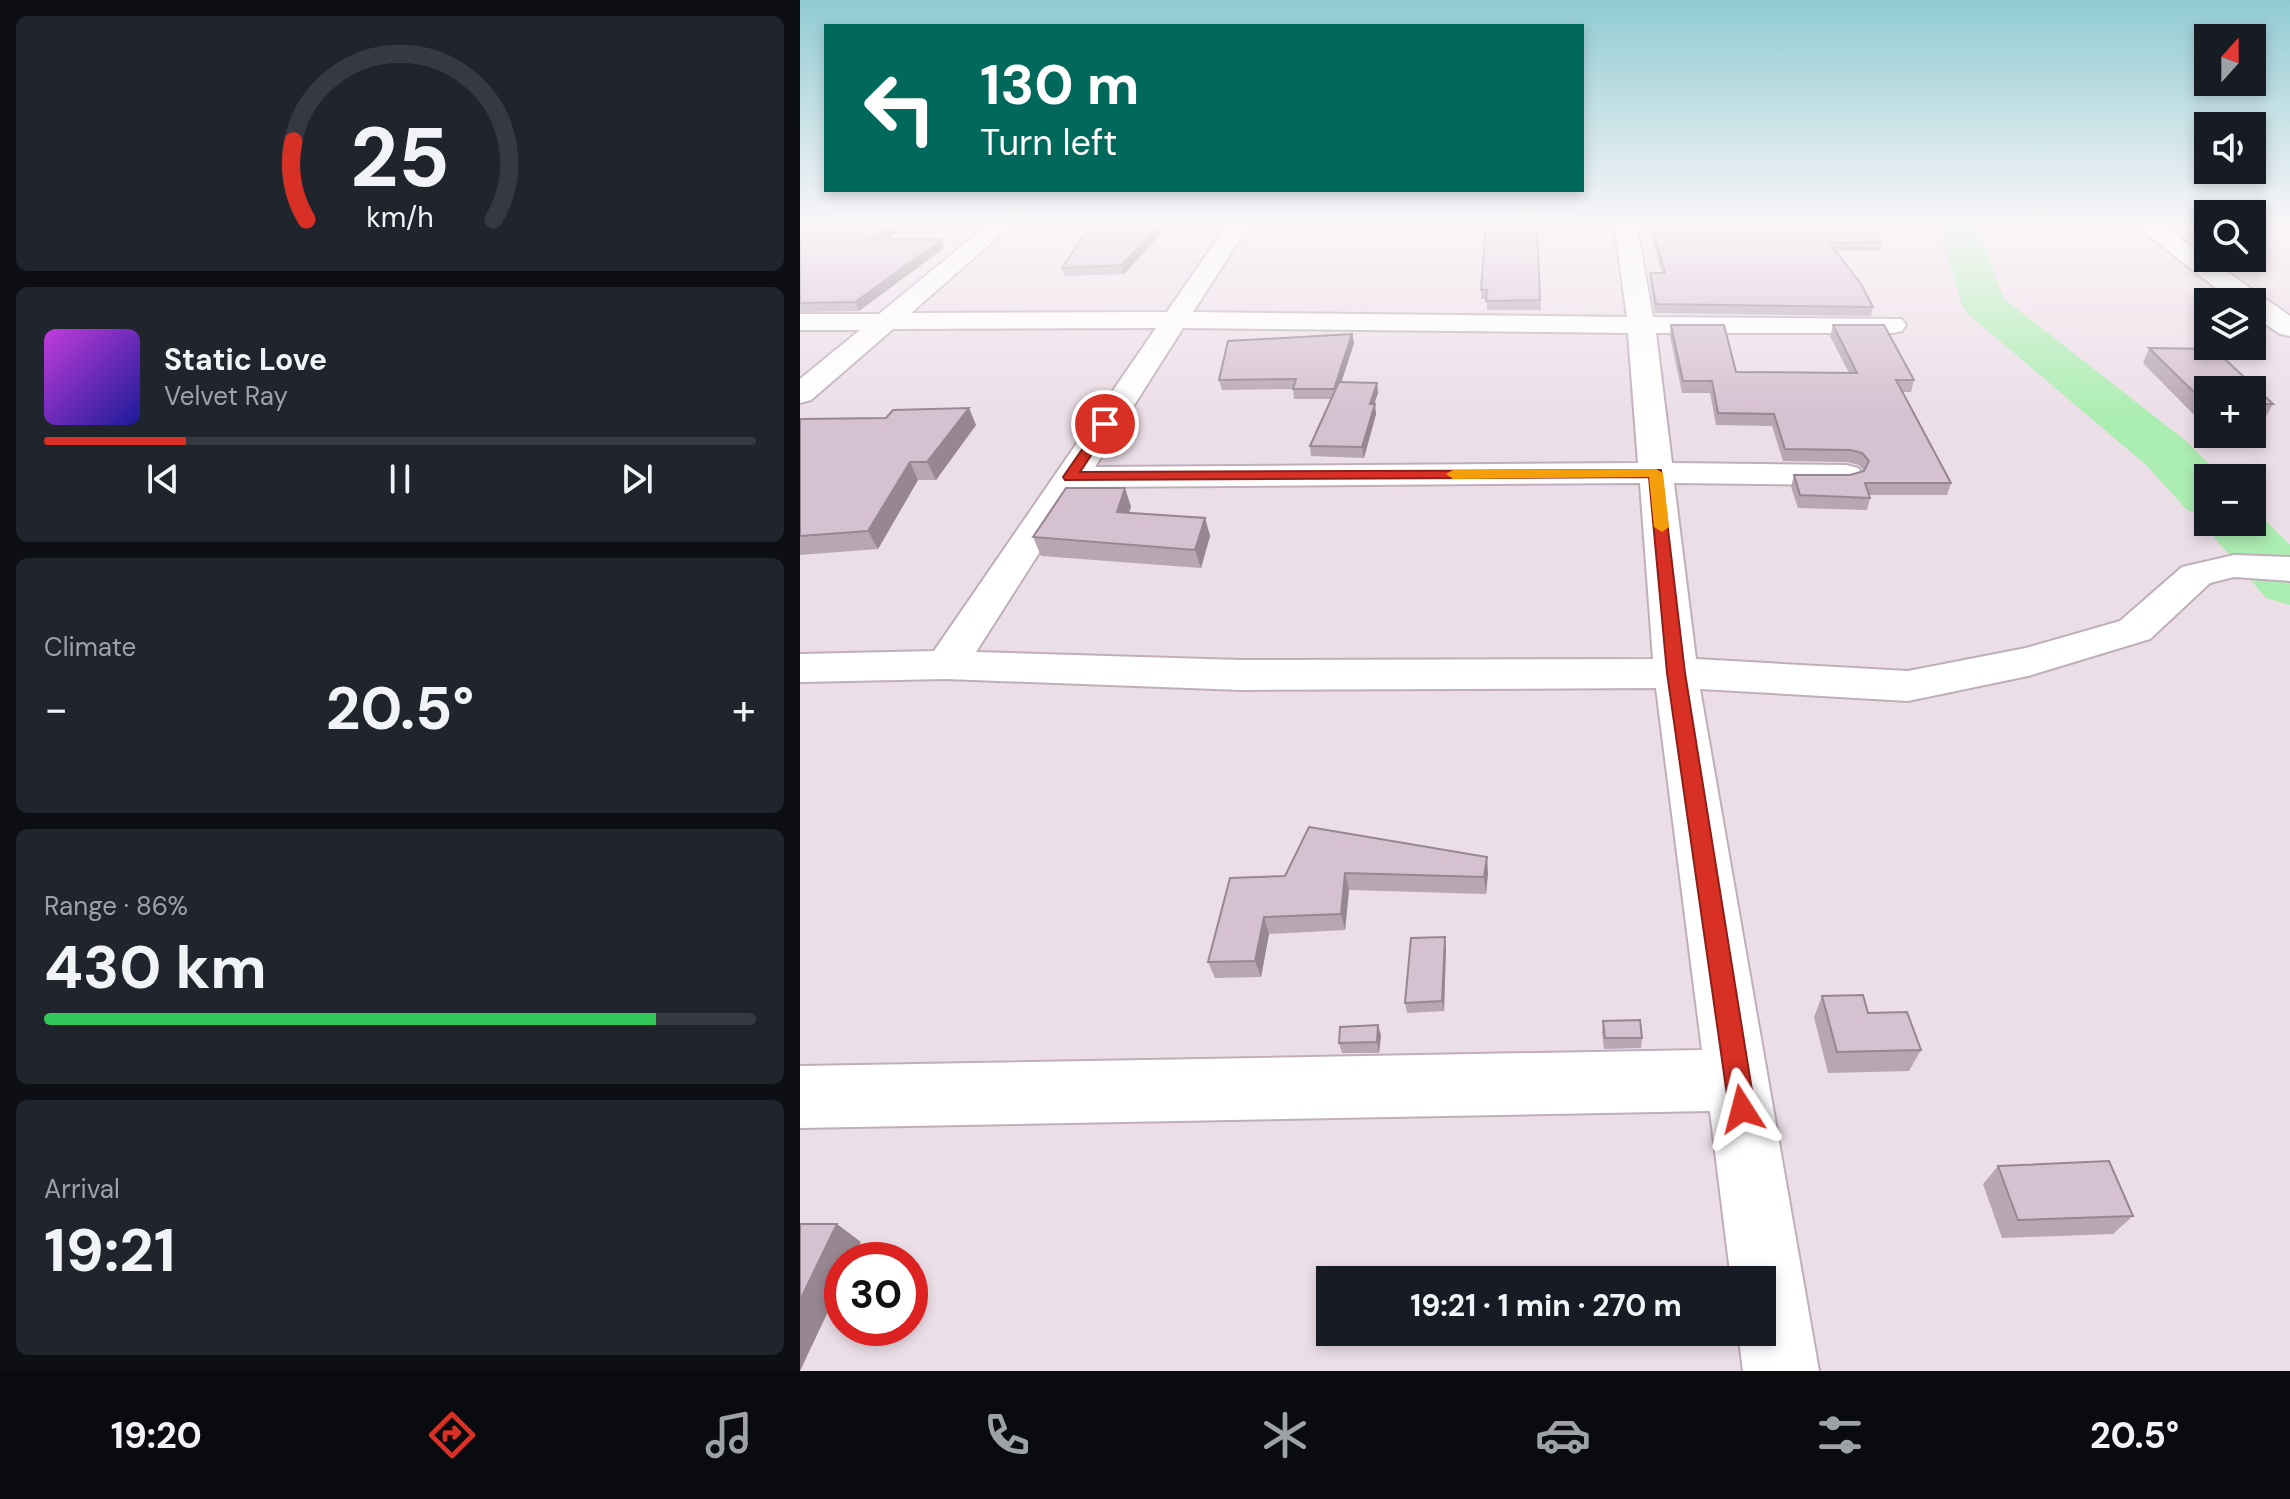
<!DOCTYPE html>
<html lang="en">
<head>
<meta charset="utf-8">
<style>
  body { margin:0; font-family:"DM Sans",sans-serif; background:#20242c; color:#f1f3f6; height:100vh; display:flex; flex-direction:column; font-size:30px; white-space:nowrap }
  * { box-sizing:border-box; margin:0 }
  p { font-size:26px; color:#9ea1a6 }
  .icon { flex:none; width:44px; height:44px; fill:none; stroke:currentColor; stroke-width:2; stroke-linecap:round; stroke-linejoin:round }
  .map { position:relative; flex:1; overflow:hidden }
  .panel { display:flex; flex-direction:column; gap:16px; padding:16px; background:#0d0f14; width:800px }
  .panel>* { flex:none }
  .top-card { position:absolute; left:24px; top:24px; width:760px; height:168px; border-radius:0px; box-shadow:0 4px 12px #0003; background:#00695c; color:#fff; overflow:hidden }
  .needle { width:52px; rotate:21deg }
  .fabs { position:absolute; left:1394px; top:24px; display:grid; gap:16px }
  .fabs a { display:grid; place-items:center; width:72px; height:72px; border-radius:0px; background:#171b24; box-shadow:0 4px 12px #0003; font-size:40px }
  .speed { position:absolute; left:24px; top:1242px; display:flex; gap:16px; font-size:40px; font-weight:700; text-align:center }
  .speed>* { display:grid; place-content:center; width:104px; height:104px; border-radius:50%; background:#171b24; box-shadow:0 4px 12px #0003; line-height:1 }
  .speed .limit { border:12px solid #d22; background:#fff; color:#111 }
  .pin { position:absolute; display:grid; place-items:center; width:68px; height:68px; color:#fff; margin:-34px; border:4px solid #fff; border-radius:50%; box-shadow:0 2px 8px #0007 }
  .me { position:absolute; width:88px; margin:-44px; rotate:351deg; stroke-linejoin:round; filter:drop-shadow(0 0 6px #0008) }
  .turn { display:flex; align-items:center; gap:28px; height:168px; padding:0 24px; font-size:36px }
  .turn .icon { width:104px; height:104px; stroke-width:2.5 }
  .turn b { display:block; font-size:56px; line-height:68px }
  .big { font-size:60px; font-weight:700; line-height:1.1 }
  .panel .tile { flex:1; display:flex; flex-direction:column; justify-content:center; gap:12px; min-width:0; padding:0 28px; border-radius:12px; background:#20242c }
  .panel .dial { align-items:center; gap:0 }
  .dial svg { height:208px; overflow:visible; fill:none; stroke:#363941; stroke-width:7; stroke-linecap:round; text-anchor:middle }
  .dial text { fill:#f1f3f6; stroke:none }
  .song { display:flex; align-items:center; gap:24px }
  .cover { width:96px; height:96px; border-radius:12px; background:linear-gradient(135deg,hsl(290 70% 55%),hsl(240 70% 35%)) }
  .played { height:8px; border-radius:4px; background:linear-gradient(90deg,#d93025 20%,#363941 20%) }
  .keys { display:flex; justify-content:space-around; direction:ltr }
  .heat { display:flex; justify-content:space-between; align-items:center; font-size:44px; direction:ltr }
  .charge { height:12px; border-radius:6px; background:linear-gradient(90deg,#34c759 86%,#363941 0) }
  .trip { position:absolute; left:516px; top:1266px; width:460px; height:80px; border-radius:0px; background:#171b24; box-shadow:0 4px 12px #0003; font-weight:700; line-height:80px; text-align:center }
  .menu { display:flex; height:128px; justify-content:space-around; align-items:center; background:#090b0e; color:#9ea1a6 }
  .menu .icon { width:56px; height:56px }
  .menu .selected { color:#d93025 }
  .menu b { font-size:36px; color:#f1f3f6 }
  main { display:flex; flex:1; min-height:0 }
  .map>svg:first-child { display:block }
</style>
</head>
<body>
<main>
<section class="panel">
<div class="tile dial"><svg viewBox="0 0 100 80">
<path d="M14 69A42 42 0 1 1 86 69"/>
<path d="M14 69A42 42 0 0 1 9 39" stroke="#d93025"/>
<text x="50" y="56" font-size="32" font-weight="700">25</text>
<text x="50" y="72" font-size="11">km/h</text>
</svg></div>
<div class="tile">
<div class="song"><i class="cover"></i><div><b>Static Love</b><p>Velvet Ray</p></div></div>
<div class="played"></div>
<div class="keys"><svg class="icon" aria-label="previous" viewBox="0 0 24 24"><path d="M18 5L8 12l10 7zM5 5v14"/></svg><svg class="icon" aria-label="pause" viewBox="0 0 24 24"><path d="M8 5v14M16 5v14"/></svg><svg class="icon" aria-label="next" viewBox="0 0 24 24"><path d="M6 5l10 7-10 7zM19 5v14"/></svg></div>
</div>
<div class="tile"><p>Climate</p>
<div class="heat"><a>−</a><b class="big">20.5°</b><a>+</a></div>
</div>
<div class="tile"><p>Range · 86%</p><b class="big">430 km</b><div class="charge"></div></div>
<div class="tile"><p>Arrival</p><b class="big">19:21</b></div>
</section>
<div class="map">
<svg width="1490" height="1371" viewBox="0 0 1490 1371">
  <rect width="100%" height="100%" fill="#f5ecf1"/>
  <path fill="#ecdee7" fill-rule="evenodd" d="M0,222H1408V258H1452V222H1490V1371H0ZM1408,302H1452V346H1408ZM1408,390H1452V434H1408ZM1408,478H1452V522H1408ZM42,1260H110V1328H42ZM530,1280H962V1332H530Z"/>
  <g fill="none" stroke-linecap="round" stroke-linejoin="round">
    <path fill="#acedb1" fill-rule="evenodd" d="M1137,222H1175L1204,299L1386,441L1423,478H1408V522H1452L1454,509L1490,545V605L1466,598L1401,522L1406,515L1387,510L1346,465L1168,314L1162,305Z"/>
    <g stroke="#c0aebb" stroke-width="4">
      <path id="minor" d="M191,222H215L111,313L367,312L429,222H451L393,312L827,317L814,222H836L853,317L1102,319L1106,325L1102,331L1093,333H856L872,463L1046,465L1058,468L1063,475L1058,482L1046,485L874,483L896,659L1108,671L1226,648L1320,621L1382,567L1434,555L1490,557V581L1434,577L1410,583L1350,639L1228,676L1108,701L900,689L1019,1371H943L938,1332H962V1280H931L910,1111L0,1128V1066L902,1050L856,688L441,690L146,679L0,682V654L134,651L356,328L93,329L11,400L0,403V379L60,330H0V314H79ZM383,328L828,333L838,463L295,467ZM840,483L853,659L441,660L176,652L281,487Z
        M1331,222H1356L1490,316V336L1480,334L1452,315V302H1434Z"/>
    </g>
    <use href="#minor" fill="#fff" fill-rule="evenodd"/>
  </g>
  <path fill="#b8a6b3" d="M10,222H112L87,239L144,248L59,311L0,312V229Z
    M372,222L324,274L265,276L262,268Z
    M737,222L741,310H687V299H681V290Z
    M847,222H1067L1082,242L1080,251H1036L1073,307L1071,316L855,313L850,282V273H862Z
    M871,325L936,372L1049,373L1030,336L1033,325L1114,380L1111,392H1102L1151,483L1147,495H1069L1070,498L1067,510L998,508L991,487L994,475H1050L1064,471L1059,465L1047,462L983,461L972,426L916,425L910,393H882L870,336Z
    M552,334L554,343L541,382L577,383L578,393L574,404L576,414L564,458L511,456L510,446L531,399H494L493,389L422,390L419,380Z
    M1349,348L1414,349L1473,404L1464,420H1452V390H1408V421H1400L1343,363Z
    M0,419L176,425L136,480H118L78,549L0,555Z
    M325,488L331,507L329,513L405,518L410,536L401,568L241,556L233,537Z
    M509,827L688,873L686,894L549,890L545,930L469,934L461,977L415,978L408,962L485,876Z
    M646,948L644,1011L607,1013L605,1003Z
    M1022,996L1068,1013L1121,1050L1109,1071L1028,1073L1014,1017Z
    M803,1021L842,1038L841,1048L804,1049L802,1032Z
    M581,1035L579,1053H542L539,1043Z
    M1198,1166L1333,1216L1313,1234L1202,1238L1183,1184Z"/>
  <path fill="#968792" d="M96,222H112L75,247L71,238Z
    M362,222H372L324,274L322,265Z
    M141,240L144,248L59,311L55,302Z
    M552,334L554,343L536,399L534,389Z
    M577,383L578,393L571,414L570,404Z
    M575,404L576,414L564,458L562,447Z
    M169,408L176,425L136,480L127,462Z
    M110,462L118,480L78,549L68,531Z
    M325,488L331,507L323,530L317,512Z
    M405,518L410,536L401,568L395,550Z
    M687,857L688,873L686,894L684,877Z
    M545,873L549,890L545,930L541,914Z
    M464,917L469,934L461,977L455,961Z
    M645,937L646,948L644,1011L642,1001Z
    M578,1025L581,1035L579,1053L577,1042Z
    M37,1224L61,1242L52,1260H42V1282L0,1371V1300Z"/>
  <path fill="#d6c1d0" stroke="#968792" stroke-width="2" d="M10,222H96L71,238L141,240L55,302L0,303V229Z
    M295,222H362L322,265L262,268L289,228Z
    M686,222H737L740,300L686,301L687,290H681Z
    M850,222H1067L1082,242L1029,243L1061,284L1073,307L856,304L850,273H865Z
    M871,325H924L936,372L1057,373L1033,325H1084L1114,380H1096L1151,483H1065L1070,498L1000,495L994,475H1050L1064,471L1069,461L1062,453L1050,450L985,449L974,414L918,413L912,381H883Z
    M552,334L534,389H493L496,379L419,380L428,341Z
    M1349,348L1414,349L1473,404H1452V390H1408L1407,405Z
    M539,382L577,383L570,404H575L562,447L510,446Z
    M169,408L127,462H110L68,531L0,536V419L86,418L93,410Z
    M266,488H325L317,512L405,518L395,550L233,537Z
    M509,827L687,857L684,877L545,873L541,914L464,917L455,961L408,962L430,878L485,876Z
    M645,937L642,1001L605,1003L611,938Z
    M1063,995L1068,1013L1107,1012L1121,1050L1037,1052L1022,996Z
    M840,1020L842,1038H805L803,1021Z
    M578,1025L577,1042L539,1043L540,1027Z
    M1309,1161L1333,1216L1218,1220L1198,1166Z
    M0,1224H37L0,1300Z"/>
  <linearGradient id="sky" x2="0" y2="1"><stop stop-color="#90cbd2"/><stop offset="0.54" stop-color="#faf6f9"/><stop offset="1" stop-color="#faf6f9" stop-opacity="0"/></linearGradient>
  <rect width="1490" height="414" fill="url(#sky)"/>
  <path fill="#d93025" stroke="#8d1f18" stroke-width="2" d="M305,420L312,424L280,472L861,470L885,673L955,1109L951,1118L942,1122L932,1118L929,1109L867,673L849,477L265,480L263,477L301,422Z"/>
  <path fill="#f59e0b" d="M856,469L863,473L869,527L862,532L854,527L849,477L653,479L646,474L653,470Z"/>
</svg>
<div class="fabs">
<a><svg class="needle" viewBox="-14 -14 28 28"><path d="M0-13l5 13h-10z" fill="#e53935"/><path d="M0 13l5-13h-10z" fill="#9ea1a6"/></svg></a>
<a><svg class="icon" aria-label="sound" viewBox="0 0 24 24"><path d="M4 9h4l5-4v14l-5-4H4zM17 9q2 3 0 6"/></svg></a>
<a><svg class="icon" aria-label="search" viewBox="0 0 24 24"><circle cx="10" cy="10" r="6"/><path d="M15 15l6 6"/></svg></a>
<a><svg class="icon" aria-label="layers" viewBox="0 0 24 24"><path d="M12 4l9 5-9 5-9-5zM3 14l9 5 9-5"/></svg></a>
<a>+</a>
<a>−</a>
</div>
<div class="speed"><div class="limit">30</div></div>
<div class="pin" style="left:305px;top:424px;background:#d93025"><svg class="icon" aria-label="arrive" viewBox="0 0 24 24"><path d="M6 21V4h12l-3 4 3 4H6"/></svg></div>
<svg class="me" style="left:942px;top:1109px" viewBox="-20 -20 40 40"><path d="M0-17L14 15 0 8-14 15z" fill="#d93025" stroke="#fff" stroke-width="4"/></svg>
<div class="trip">19:21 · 1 min · 270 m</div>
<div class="top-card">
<div class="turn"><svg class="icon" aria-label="left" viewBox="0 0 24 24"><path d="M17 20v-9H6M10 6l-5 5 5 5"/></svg><div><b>130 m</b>Turn left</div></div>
</div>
</div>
</main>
<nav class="menu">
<b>19:20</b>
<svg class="icon selected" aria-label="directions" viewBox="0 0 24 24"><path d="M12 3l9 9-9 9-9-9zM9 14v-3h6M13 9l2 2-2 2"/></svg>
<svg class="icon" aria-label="music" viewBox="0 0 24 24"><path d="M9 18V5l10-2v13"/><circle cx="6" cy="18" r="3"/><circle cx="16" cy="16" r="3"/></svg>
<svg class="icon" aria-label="phone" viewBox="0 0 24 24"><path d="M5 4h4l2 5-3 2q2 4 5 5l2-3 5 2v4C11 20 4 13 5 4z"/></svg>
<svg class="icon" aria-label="climate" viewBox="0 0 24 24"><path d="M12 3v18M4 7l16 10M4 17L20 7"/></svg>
<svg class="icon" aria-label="car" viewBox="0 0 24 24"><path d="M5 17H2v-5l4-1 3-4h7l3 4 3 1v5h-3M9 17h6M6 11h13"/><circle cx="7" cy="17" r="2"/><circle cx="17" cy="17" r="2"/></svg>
<svg class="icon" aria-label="filters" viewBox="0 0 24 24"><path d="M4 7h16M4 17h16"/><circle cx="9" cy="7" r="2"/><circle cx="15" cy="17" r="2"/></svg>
<b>20.5°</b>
</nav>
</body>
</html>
